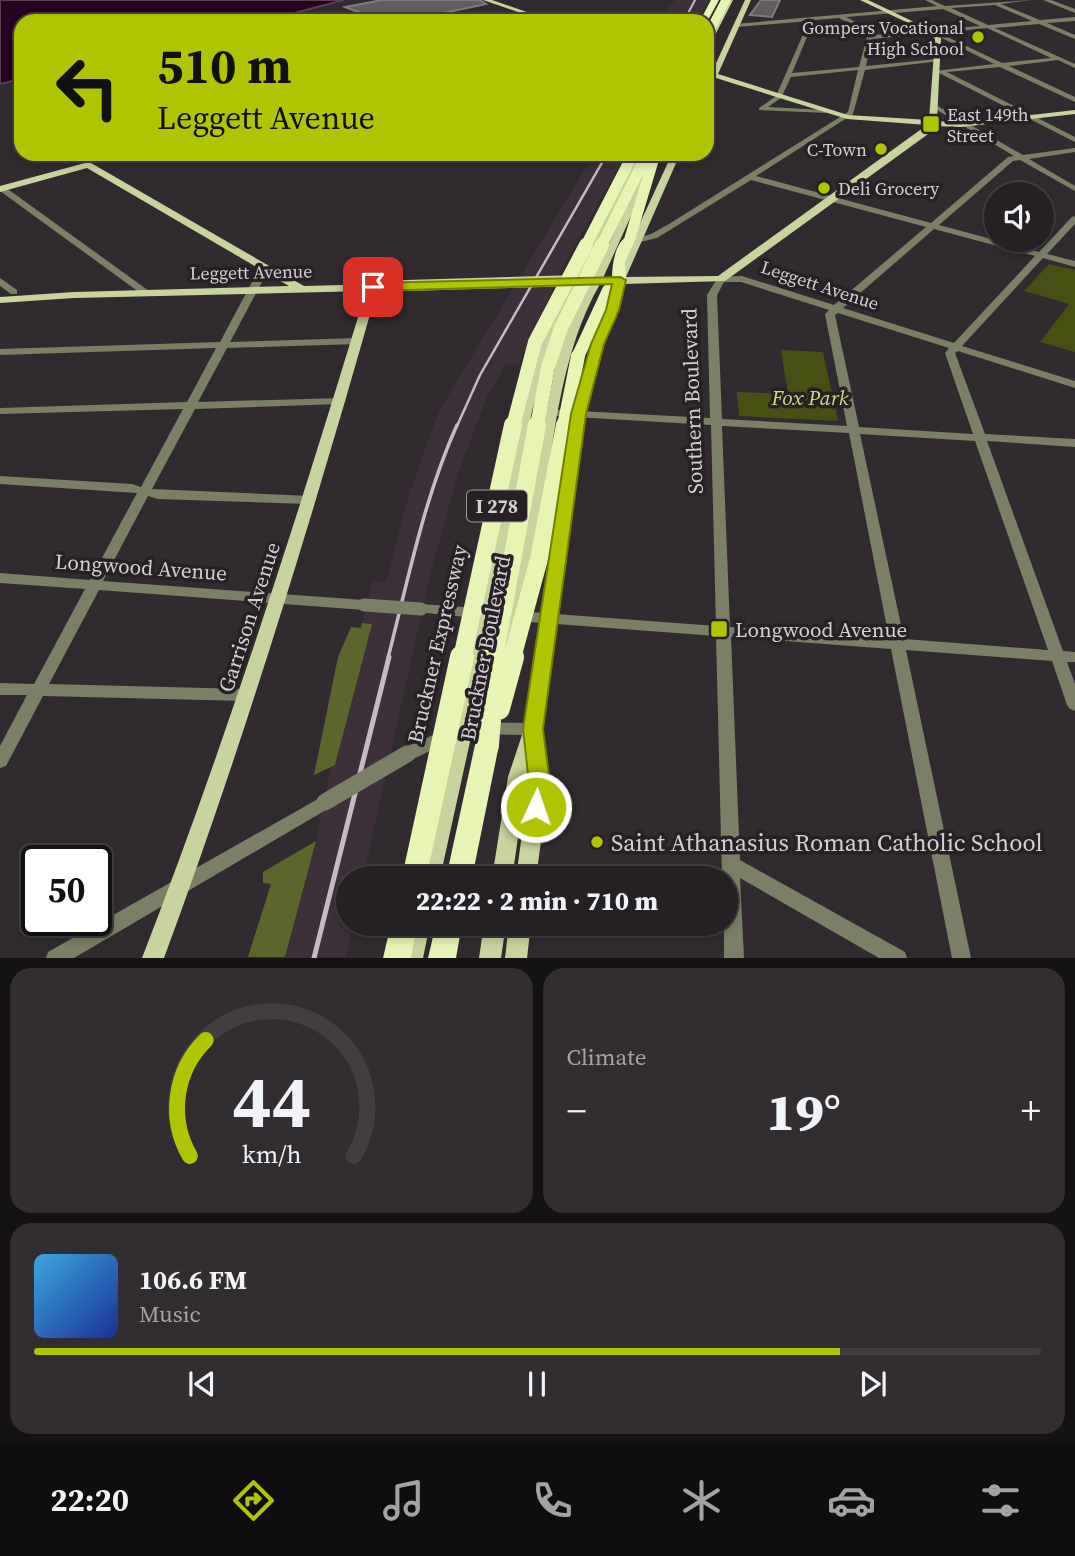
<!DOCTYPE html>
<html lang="en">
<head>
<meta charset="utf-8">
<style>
  body { margin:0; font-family:"Source Serif 4",serif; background:#312d30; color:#f1f3f6; height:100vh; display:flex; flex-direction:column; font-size:26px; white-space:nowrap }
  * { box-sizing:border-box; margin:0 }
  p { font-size:23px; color:#a3a3a6 }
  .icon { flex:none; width:38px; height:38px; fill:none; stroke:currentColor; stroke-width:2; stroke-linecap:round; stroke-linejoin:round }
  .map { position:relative; height:958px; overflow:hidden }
  .side { display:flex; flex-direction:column; gap:10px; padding:10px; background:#141213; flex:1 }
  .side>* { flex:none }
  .top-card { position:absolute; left:14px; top:14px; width:700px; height:147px; border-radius:21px; box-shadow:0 4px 10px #0003,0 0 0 2px #423e41; background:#b0c501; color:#111; overflow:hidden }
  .controls { position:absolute; left:984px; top:182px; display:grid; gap:14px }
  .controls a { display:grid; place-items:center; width:70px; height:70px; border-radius:50%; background:#252023; box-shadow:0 4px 10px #0003,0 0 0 2px #423e41; font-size:35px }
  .speed { position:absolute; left:21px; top:845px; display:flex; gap:14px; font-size:35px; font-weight:700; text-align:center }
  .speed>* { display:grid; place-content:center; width:91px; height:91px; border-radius:50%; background:#252023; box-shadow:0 4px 10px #0003,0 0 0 2px #423e41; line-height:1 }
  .speed .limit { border:4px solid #111; border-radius:10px; background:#fff; color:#111 }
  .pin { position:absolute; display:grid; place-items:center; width:60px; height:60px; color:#fff; margin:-30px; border-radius:14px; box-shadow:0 4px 10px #0006 }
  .me { position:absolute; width:77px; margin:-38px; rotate:3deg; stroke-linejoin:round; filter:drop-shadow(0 0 5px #0008) }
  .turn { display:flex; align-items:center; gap:24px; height:147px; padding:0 28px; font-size:32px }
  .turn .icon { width:91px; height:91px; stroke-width:2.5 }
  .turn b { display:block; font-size:49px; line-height:60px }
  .big { font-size:52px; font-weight:800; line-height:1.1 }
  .side .card { flex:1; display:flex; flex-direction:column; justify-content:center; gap:10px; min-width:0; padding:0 24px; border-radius:21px; background:#312d30 }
  .side .dial { align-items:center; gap:0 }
  .dial svg { height:182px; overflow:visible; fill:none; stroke:#423e41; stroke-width:7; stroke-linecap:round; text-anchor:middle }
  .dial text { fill:#f1f3f6; stroke:none }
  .song { display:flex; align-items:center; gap:21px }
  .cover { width:84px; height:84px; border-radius:10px; background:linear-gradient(135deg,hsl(200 70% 55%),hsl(230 70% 35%)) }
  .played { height:7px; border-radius:4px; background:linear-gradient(90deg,#b0c501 80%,#423e41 80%) }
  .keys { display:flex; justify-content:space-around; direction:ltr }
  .heat { display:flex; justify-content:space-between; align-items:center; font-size:38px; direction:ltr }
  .side .tiles { flex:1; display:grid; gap:10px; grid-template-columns:1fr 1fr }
  .card:last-child { grid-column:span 2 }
  .trip { position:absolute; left:336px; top:866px; width:402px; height:70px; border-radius:35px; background:#252023; box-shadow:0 4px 10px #0003,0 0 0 2px #423e41; font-weight:800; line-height:70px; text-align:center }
  .menu { display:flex; height:112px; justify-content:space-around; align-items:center; background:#0f0d0e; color:#a3a3a6 }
  .menu .icon { width:49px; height:49px }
  .menu .selected { color:#b0c501 }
  .menu b { font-size:32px; color:#f1f3f6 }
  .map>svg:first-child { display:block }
</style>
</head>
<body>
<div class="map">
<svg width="1075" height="958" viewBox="0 0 1075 958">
  <rect width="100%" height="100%" fill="#312b2f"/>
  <path fill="#3d3039" d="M675,0H709L698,21H657Z
    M594,154H626L562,269L518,365L506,364L487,397L458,473L430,575L363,878H348V924H353L346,957L285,958L316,841L331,767L335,765L371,624L362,623L372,582H386L409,494L439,411Z"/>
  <path fill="#474f13" d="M1049,264L1075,270V352L1040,342L1069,304L1024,291Z
    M781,350L823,352L838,421L739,416L737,392L788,394Z"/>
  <path fill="#5d662a" d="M362,623L372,624L335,765L314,775L338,657L351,627L361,628Z
    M316,841L285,957H248L271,884L263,883V872Z"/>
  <path fill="#280020" stroke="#5c3e55" stroke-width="2" d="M0,0H344L264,21H21V79L0,84Z"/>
  <path fill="#635c61" stroke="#81797f" stroke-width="2" d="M382,0H480L486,4L406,21H381L345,7Z
    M761,0H780L772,17L750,15Z"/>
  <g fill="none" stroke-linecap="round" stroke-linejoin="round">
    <path fill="#7a7f66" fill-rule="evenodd" d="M925,0H932L945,6L1032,0L1001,4L1040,20L1075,17V21L1047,23L1075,35V39L1039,24L995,28L1075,64V68L1058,60L1009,66L1075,97V102L1000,67L947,72L1075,137V142L935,71L994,64L932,33L872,39L866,66L937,59L940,61L865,70L853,114L756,176L931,223L1008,157L1014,156L932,107V105H936L1023,155L1075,148V152L1029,159L1075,186V191L1020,160L1013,161L939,225L1039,252L1072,217L1075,216V224L1047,254L1075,261V267L1043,258L962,346L1075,381V388L958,351L955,353L985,434L1075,439V447L987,441L1063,651L1075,652V662H1067L1075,684V711L1070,709L1067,705L1052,661L906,650L971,958H952L891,649L731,637L740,860L905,952L907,958H879L740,878L744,958H724V924H726V878H722L716,636L516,621L511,620L509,616L511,612L516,611L716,626L711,425L541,415L535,412L541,409L710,418L707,295L718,277L742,276L834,305L926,227L751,180L657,238L636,243L632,240L651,234L669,224L848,112L858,70L791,77L781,98L768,107L825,110L827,111V113L759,110V108L776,96L809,21L737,27L735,24L937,6ZM995,5L1032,21L988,25L951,8ZM943,9L980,26L873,35V31L846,17ZM839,18L868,33L859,67L792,73L814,20ZM987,28L1051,58L1002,63L939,33ZM934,229L1035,256L954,343L843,308ZM724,282H741L829,310L825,314L847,426L722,419L717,295ZM838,313L949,348L945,353L973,434L859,427L835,315ZM722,426L849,433L889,638L730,627ZM860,434L975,441L1048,650L904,639Z
      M1043,0H1051L1075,9V13Z
      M0,187H5L149,291V295H143L0,191Z
      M264,266L269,269L230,342L358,338L363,341L358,344L227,348L198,402L340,398L346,401L340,404L195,409L152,489L310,496L316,500L310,504L158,499L148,496L103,581L364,600L369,602L371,605L369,608L364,610L99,590L49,684L245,689L250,691L253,695L250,699L245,701L43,696L6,766L0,768V746L27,695H0V683L34,684L85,589L0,583V573L90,580L137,493L0,484V476L132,484L141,487L183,409L0,414V408L187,402L216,348L0,355V349L220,342L259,269Z
      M0,278L17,290V294H11L0,286Z
      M421,604L477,608L482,609L484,613L482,617L477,618L416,612L414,609L416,606Z
      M464,722L533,723L539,725L541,729L539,733L533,735L466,734L413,759L407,760L401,759L399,754L401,749Z
      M325,795L331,797L333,802L331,807L74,958H46L48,952Z"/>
    <path fill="#c8d39d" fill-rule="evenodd" d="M483,0H492L553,21H544Z
      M727,0H733L710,45L707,47V38Z
      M745,0H751L718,74L848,115L929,120L935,39L929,33L860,0H868L933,31L941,38L937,121L961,123L1075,110V114L961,127L935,126L931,132L725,281L624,284L619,310L603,344L585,414L541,731L549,783L536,878H516L529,783L528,771L512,878H492L508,777L524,729L530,695L573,414L591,344L607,310L613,284H600C559,355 553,447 540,528C533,569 521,608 515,649L513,653L507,655L501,653L499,649L504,615L517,568L557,357L573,311L589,284L585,281L593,278L651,154H659L603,278L615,277L672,154H680L626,277L718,276L927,125L847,119L716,78L707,89L709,76L707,75V71L712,72Z
      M636,154H644L553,340L532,411L473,728L440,878H420L455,728L520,411L541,340Z
      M85,163H91L304,286L380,284L385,287L377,290C313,515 245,739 164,958H142C227,739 298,515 366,291L74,298L0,303V297L74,292L289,286L87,168L0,192V186Z
      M408,924H430L423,958H401Z
      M484,924H506L501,958H479Z
      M509,924H531L527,958H505Z"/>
    <path fill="#e7f4b3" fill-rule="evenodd" d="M711,0H719L707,22L700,21Z
      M630,234L636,238L625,262L626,280L616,289L585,356L583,359H573L571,356L603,287L612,279C612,264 615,241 630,234Z
      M487,736L495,739L499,745L472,878H446L475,745L479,739Z
      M391,924H417L411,958H383Z
      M436,924H462L456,958H428Z"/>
    <path stroke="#c2bdc0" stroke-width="2" d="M684,21L695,0"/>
    <path stroke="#c2bdc0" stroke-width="2.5" d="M457,426L480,375L607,154"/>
    <path stroke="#c2bdc0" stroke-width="3.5" d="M388,658C408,580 424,498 457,425"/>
    <path stroke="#c2bdc0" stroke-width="5" d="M314,958L389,657"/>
    <path stroke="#7a7f66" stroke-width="13" d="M364,605L421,609"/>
    <path stroke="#7a7f66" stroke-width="17" d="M325,802L407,754"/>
    <path stroke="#c8d39d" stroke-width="11" d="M388,286L561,281"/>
    <path stroke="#e7f4b3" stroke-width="9" d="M707,36L726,0"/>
    <path stroke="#e7f4b3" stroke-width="11" d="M630,238L653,161
      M585,247L633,154
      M601,247L647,154"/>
    <path stroke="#e7f4b3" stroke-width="14" d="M513,426L535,342L586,245
      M537,426L548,367L561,328L602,245
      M564,426L578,356"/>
    <path stroke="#e7f4b3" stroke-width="18" d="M462,658L513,425
      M494,658L537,425
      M512,658L539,559L565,425"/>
    <path stroke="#e7f4b3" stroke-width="24" d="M498,708L512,657
      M487,745L494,657
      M414,878L462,657"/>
  </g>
  <path fill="#b0c501" stroke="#728001" stroke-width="2" d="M620,277L626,280L619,310L604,344L586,414L543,729L550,783L544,813L536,816L528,813L525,807L529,783L523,729L571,414L591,344L606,310L612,284L373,291L367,287L373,283Z"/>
  <g fill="#b0c501" stroke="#272125" stroke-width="2.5">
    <circle cx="978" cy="37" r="7"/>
    <rect x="922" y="115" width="18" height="18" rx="3.5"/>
    <circle cx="881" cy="149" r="7"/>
    <circle cx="824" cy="188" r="7"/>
    <rect x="710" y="620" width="18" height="18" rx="3.5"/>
    <circle cx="597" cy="842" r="7"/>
  </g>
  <g text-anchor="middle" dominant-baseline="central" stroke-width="7" stroke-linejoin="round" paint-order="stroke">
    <g font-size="18" fill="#d4cfd2" stroke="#272125" text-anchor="end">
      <text x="964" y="27">Gompers Vocational<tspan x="964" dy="21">High School</tspan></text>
      <text x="947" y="114" text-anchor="start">East 149th<tspan x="947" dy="21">Street</tspan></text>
      <text x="867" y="149">C-Town</text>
      <text x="838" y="188" text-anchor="start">Deli Grocery</text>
    </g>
    <g font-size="18" fill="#d4cfd2" stroke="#272125">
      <text transform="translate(251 272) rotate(-1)">Leggett Avenue</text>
      <text transform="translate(820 285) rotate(18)">Leggett Avenue</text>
    </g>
    <rect fill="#272125" stroke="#a09b9e" stroke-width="2" x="467" y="490.5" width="60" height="31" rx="5"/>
    <g font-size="19" font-weight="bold" fill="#d4cfd2">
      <text x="497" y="506">I 278</text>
    </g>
    <g font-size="21" font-style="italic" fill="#cbdb83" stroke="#272125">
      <text x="810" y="397">Fox Park</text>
    </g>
    <g font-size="21" fill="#d4cfd2" stroke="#272125">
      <text transform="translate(692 401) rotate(-92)">Southern Boulevard</text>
      <text transform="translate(141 567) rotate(4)">Longwood Avenue</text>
      <text transform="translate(249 617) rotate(-72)">Garrison Avenue</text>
      <text transform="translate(437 644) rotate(-77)">Bruckner Expressway</text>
      <text transform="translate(485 648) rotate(-79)">Bruckner Boulevard</text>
    </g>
    <g font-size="21" fill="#d4cfd2" stroke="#272125" text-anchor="start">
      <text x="735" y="629">Longwood Avenue</text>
    </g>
    <g font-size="24" fill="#d4cfd2" stroke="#272125" text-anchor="start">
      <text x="611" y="842">Saint Athanasius Roman Catholic School</text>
    </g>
  </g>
</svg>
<div class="controls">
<a><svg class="icon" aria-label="sound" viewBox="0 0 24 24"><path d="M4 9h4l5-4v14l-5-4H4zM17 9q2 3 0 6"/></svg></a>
</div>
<div class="speed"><div class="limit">50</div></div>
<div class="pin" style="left:373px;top:287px;background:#d93025"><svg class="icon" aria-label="arrive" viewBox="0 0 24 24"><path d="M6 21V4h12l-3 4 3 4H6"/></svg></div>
<svg class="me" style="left:536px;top:807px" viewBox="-20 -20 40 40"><circle r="17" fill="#b0c501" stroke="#fff" stroke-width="3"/><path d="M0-11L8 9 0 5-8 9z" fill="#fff"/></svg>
<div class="trip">22:22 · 2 min · 710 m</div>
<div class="top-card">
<div class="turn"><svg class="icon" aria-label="left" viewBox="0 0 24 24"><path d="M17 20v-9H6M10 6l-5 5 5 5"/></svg><div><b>510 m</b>Leggett Avenue</div></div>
</div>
</div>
<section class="side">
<div class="tiles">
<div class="card dial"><svg viewBox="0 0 100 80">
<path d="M14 69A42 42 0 1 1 86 69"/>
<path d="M14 69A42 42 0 0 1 21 18" stroke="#b0c501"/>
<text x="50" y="56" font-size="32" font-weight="700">44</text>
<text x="50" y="72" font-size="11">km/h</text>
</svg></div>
<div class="card"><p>Climate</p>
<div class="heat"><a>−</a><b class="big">19°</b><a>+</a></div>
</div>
<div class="card">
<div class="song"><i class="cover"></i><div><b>106.6 FM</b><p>Music</p></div></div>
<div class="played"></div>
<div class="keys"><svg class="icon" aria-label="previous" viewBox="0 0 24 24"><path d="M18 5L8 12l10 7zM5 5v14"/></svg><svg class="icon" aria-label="pause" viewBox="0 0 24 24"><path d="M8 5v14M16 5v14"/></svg><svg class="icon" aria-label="next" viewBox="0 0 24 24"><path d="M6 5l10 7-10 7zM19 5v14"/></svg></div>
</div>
</div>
</section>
<nav class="menu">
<b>22:20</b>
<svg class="icon selected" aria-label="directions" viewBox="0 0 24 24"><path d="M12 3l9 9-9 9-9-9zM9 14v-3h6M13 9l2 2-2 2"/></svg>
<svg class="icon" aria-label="music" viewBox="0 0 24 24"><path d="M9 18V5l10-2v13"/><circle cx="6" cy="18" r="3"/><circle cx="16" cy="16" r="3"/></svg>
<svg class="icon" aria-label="phone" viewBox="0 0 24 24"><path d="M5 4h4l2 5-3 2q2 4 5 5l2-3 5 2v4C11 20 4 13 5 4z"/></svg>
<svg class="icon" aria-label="climate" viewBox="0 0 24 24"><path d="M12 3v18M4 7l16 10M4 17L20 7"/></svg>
<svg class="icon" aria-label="car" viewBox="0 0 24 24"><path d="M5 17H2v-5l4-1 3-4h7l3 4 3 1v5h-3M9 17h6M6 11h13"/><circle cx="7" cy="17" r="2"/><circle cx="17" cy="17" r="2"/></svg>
<svg class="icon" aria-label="filters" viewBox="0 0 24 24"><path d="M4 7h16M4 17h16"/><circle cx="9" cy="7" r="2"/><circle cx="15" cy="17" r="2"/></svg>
</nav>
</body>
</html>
